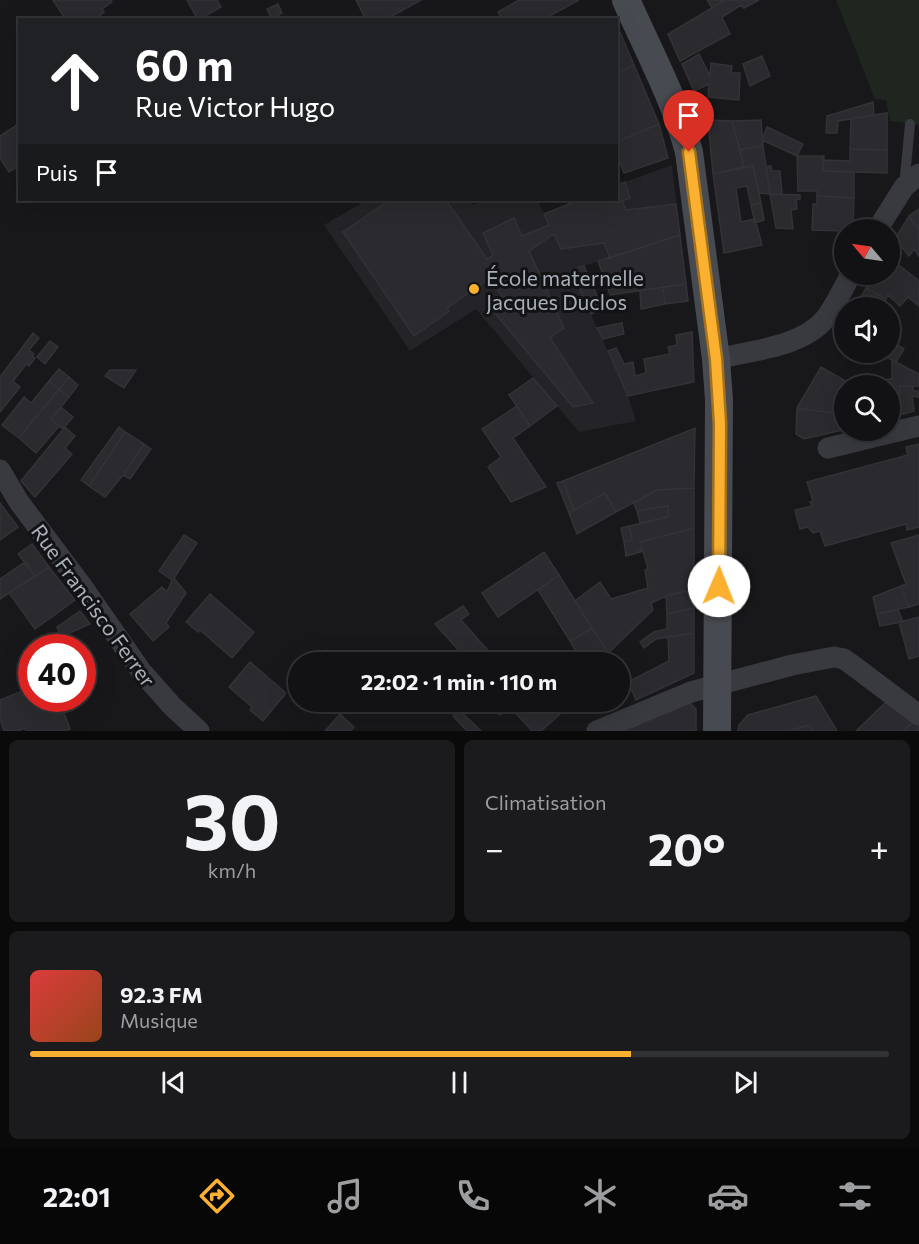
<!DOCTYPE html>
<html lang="fr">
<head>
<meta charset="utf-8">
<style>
  body { margin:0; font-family:Commissioner,sans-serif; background:#1b1b1d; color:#f1f3f6; height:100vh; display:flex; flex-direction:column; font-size:22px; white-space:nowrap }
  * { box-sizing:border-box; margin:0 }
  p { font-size:20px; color:#9c9ea0 }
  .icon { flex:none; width:33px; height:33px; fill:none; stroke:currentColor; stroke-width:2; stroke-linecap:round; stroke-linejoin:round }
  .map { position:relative; height:731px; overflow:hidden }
  .panel { display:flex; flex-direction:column; gap:9px; padding:9px; background:#0a0a0b; flex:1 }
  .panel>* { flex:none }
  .guide { position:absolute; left:18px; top:18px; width:600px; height:183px; border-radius:0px; box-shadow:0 6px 24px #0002,0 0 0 2px #313234; background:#202124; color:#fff; overflow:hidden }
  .needle { width:39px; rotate:299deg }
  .controls { position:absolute; left:834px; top:219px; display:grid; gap:12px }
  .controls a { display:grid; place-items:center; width:66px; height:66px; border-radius:50%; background:#121214; box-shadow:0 6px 24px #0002,0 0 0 2px #313234; font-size:30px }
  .speed { position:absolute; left:18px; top:634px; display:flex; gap:12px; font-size:30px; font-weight:700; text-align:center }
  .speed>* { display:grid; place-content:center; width:78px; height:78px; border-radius:50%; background:#121214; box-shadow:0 6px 24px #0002,0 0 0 2px #313234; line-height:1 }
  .speed .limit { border:9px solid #d22; background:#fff; color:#111 }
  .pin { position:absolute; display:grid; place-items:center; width:51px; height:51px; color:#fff; margin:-62px -26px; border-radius:50% 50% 50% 0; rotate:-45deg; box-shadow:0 0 6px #0007 }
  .pin .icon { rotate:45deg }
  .me { position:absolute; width:66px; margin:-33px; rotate:1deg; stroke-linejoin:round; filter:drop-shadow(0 0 4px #0008) }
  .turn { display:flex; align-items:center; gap:21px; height:126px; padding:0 18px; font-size:27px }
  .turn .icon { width:78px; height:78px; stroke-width:2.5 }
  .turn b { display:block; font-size:42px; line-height:51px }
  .then { display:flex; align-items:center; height:57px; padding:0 18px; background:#0003; gap:12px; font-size:22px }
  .big { font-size:45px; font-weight:700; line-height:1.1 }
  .panel .card { flex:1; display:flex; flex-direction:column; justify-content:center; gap:9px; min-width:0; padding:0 21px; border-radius:9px; background:#1b1b1d }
  .panel .dial { align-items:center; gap:0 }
  .dial b { font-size:78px; line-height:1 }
  .song { display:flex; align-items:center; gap:18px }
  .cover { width:72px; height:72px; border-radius:9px; background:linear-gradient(135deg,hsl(0 70% 55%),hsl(20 70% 35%)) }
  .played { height:6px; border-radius:3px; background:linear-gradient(90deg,#fbb030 70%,#313234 70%) }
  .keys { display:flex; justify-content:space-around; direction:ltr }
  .heat { display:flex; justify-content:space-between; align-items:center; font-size:33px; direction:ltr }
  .panel .tiles { flex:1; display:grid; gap:9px; grid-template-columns:1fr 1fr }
  .card:last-child { grid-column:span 2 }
  .trip { position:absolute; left:288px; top:652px; width:342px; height:60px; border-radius:30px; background:#121214; box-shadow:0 6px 24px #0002,0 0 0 2px #313234; font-weight:700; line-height:60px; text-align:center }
  .tabs { display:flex; height:96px; justify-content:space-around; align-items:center; background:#070708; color:#9c9ea0 }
  .tabs .icon { width:42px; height:42px }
  .tabs .on { color:#fbb030 }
  .tabs b { font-size:27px; color:#f1f3f6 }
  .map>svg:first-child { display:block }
</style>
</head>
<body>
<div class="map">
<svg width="919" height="731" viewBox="0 0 919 731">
  <rect width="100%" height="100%" fill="#18181b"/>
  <path fill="#242428" d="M672,165L680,235L571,270L628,396L636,421L579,432L476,309L410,351L324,225L367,200H470L473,205L486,200H537L544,214L579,200H616L617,185Z"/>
  <path fill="#1e261f" d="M836,0H919V125L890,121L886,100L875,99Z"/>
  <path fill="#2b2b2f" stroke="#323237" stroke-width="1.5" d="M53,0H111L112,2L102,9L104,12L94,20H66Z
    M187,0H217L221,7L198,20Z
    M356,0H421L385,20H366Z
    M519,0H579L542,20H503L498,12Z
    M707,0H725L712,8Z
    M725,0H759L744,8L741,5L722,17L730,34L680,61L668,34Z
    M278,4L282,13L272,19L267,9Z
    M620,32L634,65L616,74V34Z
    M699,54L710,76L711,63L732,66L731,73H740L739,100L708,97L709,84L694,91L682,64Z
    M762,56L770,76L750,86L743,64Z
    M634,65L659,124L616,142V74Z
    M873,102L874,115L838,121L837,133H826L827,116Z
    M887,113V150L850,149L851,119Z
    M708,120L732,121L744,167L713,174Z
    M761,120L763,146L740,150L732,121Z
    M20,123V165L9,172L0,158V136Z
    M659,124L668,158L624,173L616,153V142Z
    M767,127L803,144L797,156L762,140Z
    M763,146L766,166L770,194L759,193L753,166L744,167L740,150Z
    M850,149L887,150V173L823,171L824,160L850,161Z
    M797,156H824L823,171L854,172V198L817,196V191H798Z
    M753,166L761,203L751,205L747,186L736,188L741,222L755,219L762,245L724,253L713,174Z
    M766,166H771L772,171H780L782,194H770Z
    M625,182L630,198L622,201L626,210L676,204L680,235L610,258L604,243L561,249L554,234L529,251L564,328L550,338L593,403L573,407L489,306L502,296L490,278L447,308L449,311L414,336L343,232L390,200H446L487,259L493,255L483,233L514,218L522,236L549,225L544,214L579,200H616V185Z
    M770,194L800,195V199L796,200L797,209L791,210L793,229L776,228Z
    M817,196L854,198L853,230H844V231L812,230L813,204H817Z
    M761,203L764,220L755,223L751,205Z
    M919,209V230L909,216Z
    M909,216L919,230V256L914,249L909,256L895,239Z
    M680,235L686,284L610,295L598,261Z
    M890,258L919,281V306L908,297L900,306L888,295L886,299L866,288L874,274H890Z
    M584,266L603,309L591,314L571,270Z
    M686,284L688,301L665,304L663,287Z
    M663,287L665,304L641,309L640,291Z
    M866,288L886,299L881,308L855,307Z
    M622,323L624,334L603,339L597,328Z
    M692,332L694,382L628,396L608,351L616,348L624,364L633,362L635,376L646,373L644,359L670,354L668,347L677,345L676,335Z
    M33,333L39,338L29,350L34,354L32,356L35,358L29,366L27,363L13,381L20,387L0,412V377Z
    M890,340L904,349L896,362L879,353L890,352Z
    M50,341L58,347L45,364L37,357Z
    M892,360L919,374V386H900L899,402L890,404V386H844V411L831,413L797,408L821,367L849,383L892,379Z
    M59,369L69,377L59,389L49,381Z
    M110,370H136L124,388L105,376Z
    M69,377L78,385L69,397L59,389Z
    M533,378L557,406L530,426L509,395Z
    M49,381L59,389L19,438L2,425L24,397L31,403Z
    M900,386H913V391H918V397L912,396L914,411L890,418V404L899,402Z
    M59,389L69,397L51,419L59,426L36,453L19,438Z
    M517,406L530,426L513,438L546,487L511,502L488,467L501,457L482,429Z
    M61,407L73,417L63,429L51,419Z
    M797,408L831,413L839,412L843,430L804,439L796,434Z
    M844,411V429L843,430L839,412Z
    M65,427L75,436L65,448L72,454L35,497L21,481Z
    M119,427L125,432L89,486L81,480Z
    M695,428L694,488L657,490L616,512L605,493L574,510L563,481Z
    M125,432L144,444L123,475L105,497L89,486Z
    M144,444L151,449L130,479L123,475Z
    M919,444V527L907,530L906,524L825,546L820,531L813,533L808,527L800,529L795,510L812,506L810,502L813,501L807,482L908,455L906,447Z
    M563,481L574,510L569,513L557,483Z
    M694,488V528L640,542L642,549L637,553L626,556L624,542L632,540L629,526L668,517V506L637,511L634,503L657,490Z
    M605,493L616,512L577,534L569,513Z
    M0,503L18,527L0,540Z
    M668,506V517L640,523L637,511Z
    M629,526L632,540L624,542L621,528Z
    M694,528V589L666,596L651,603L653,610L608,653L575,601L600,582L611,599L648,588L645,570L648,569L643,551L637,553L642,549L640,542Z
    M184,535L197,543L174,578L186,593L166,623L169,627L153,641L130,614L162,587L167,592L172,580L159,571Z
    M919,535V604L909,607L901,586L906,584L891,543Z
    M32,544L49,567L35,576L18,554Z
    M544,552L559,575L498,617L482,593Z
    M25,562L35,576L0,599V579Z
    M49,567L75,600L35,629L9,593Z
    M559,575L592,628L570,641L538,590Z
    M901,586L909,607L877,614L873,597Z
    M694,589V608L667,614L666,596Z
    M210,594L254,632L232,658L200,630L198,632L186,622Z
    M463,606L469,614L461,620L499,663H470L435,624Z
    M694,608V633L656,639L644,648L640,642L654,632L667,629V614Z
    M898,610L903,622L880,626L877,614Z
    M80,611L90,624L61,637L57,627Z
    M919,617V656L909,659L899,622Z
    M592,628L611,657L601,663H583L570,641Z
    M694,633V673L636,700L628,682L669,661L668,637Z
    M326,650L336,659L332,663H315Z
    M518,652L528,663H506Z
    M250,662L286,693L263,721L250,710L252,707L229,687Z
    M32,687V699H50L56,715L64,713L70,729L65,731H26L25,728L18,731H4L0,719V700Z
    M816,696L837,731H812L809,725L791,731H738L739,725L748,715Z
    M889,699L916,719L903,731H856Z
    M688,701L696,709V731H625Z
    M488,702H563L568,707L541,731H532L509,706L500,715Z
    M459,710L481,731H467L453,716Z
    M340,714L354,727L350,731H325Z
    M916,719L919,722V731H903Z
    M809,725L812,731H791V730Z"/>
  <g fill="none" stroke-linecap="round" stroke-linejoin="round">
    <path stroke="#393a40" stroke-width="10" d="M904,187L910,124"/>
    <path stroke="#393a40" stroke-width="21" d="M877,230L904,187L919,174
      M716,359C749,351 802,347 825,319C835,306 843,289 851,274
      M828,448L919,426
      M0,470L19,502L82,586L141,671L172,706L199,731
      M597,731L691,692L792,665L834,657L844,659L855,667L919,715"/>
    <path stroke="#474a50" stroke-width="28" d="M626,0C648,50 675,99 689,152L716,359L719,400L717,731"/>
  </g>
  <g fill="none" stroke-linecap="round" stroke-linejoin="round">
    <g stroke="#a3721f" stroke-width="15">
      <path id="route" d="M689,152L716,359L720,424L719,586"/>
    </g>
    <use href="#route" stroke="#fbb030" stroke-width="10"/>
  </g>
  <circle fill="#fbb030" stroke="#131316" stroke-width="2" cx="474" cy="289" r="6"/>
  <g text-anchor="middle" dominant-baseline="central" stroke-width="6" stroke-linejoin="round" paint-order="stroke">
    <g font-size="21" fill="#aab0bb" stroke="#131316" text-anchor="start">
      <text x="486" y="277">École maternelle<tspan x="486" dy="24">Jacques Duclos</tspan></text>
    </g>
    <g font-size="21" fill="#aab0bb" stroke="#131316">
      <text transform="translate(94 605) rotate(54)">Rue Francisco Ferrer</text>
    </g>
  </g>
</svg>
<div class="controls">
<a><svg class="needle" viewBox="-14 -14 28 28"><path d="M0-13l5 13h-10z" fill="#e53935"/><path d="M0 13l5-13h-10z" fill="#9c9ea0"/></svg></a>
<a><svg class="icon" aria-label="sound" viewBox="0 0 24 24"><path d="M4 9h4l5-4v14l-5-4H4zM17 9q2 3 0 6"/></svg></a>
<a><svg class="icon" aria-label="search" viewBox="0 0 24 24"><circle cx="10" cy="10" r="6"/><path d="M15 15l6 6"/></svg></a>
</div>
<div class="speed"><div class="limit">40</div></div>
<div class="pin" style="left:689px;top:152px;background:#d93025"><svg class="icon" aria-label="arrive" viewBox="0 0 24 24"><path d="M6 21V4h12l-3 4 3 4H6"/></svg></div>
<svg class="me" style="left:719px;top:586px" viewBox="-20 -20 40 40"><circle r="19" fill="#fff"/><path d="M0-13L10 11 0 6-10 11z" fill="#fbb030"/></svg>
<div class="trip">22:02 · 1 min · 110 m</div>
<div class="guide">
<div class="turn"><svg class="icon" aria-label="ahead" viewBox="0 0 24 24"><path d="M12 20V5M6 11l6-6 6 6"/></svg><div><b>60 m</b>Rue Victor Hugo</div></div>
<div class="then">Puis<svg class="icon" aria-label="arrive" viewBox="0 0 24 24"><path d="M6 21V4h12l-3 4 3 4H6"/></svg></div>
</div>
</div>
<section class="panel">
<div class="tiles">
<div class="card dial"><b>30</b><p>km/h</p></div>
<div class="card"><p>Climatisation</p>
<div class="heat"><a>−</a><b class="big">20°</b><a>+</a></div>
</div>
<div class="card">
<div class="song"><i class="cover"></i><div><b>92.3 FM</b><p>Musique</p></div></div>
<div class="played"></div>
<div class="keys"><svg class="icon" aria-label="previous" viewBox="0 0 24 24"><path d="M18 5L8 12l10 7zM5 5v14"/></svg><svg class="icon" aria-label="pause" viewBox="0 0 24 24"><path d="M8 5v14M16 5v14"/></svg><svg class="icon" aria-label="next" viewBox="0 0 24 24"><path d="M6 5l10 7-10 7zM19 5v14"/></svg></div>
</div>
</div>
</section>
<nav class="tabs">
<b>22:01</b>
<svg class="icon on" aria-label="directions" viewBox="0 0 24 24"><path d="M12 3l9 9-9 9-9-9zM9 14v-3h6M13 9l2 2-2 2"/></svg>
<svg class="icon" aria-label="music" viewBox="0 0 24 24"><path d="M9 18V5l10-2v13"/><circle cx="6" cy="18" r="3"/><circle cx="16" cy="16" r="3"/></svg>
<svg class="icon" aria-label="phone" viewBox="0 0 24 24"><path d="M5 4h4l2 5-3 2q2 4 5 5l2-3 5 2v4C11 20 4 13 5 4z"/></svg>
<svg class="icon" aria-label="climate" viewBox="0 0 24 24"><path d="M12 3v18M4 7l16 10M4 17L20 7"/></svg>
<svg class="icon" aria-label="car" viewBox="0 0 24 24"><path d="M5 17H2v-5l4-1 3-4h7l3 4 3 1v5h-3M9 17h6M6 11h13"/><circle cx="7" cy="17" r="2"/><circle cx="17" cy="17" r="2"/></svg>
<svg class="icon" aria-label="filters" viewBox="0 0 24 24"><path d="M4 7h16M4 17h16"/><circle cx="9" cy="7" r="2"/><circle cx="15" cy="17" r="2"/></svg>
</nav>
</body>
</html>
